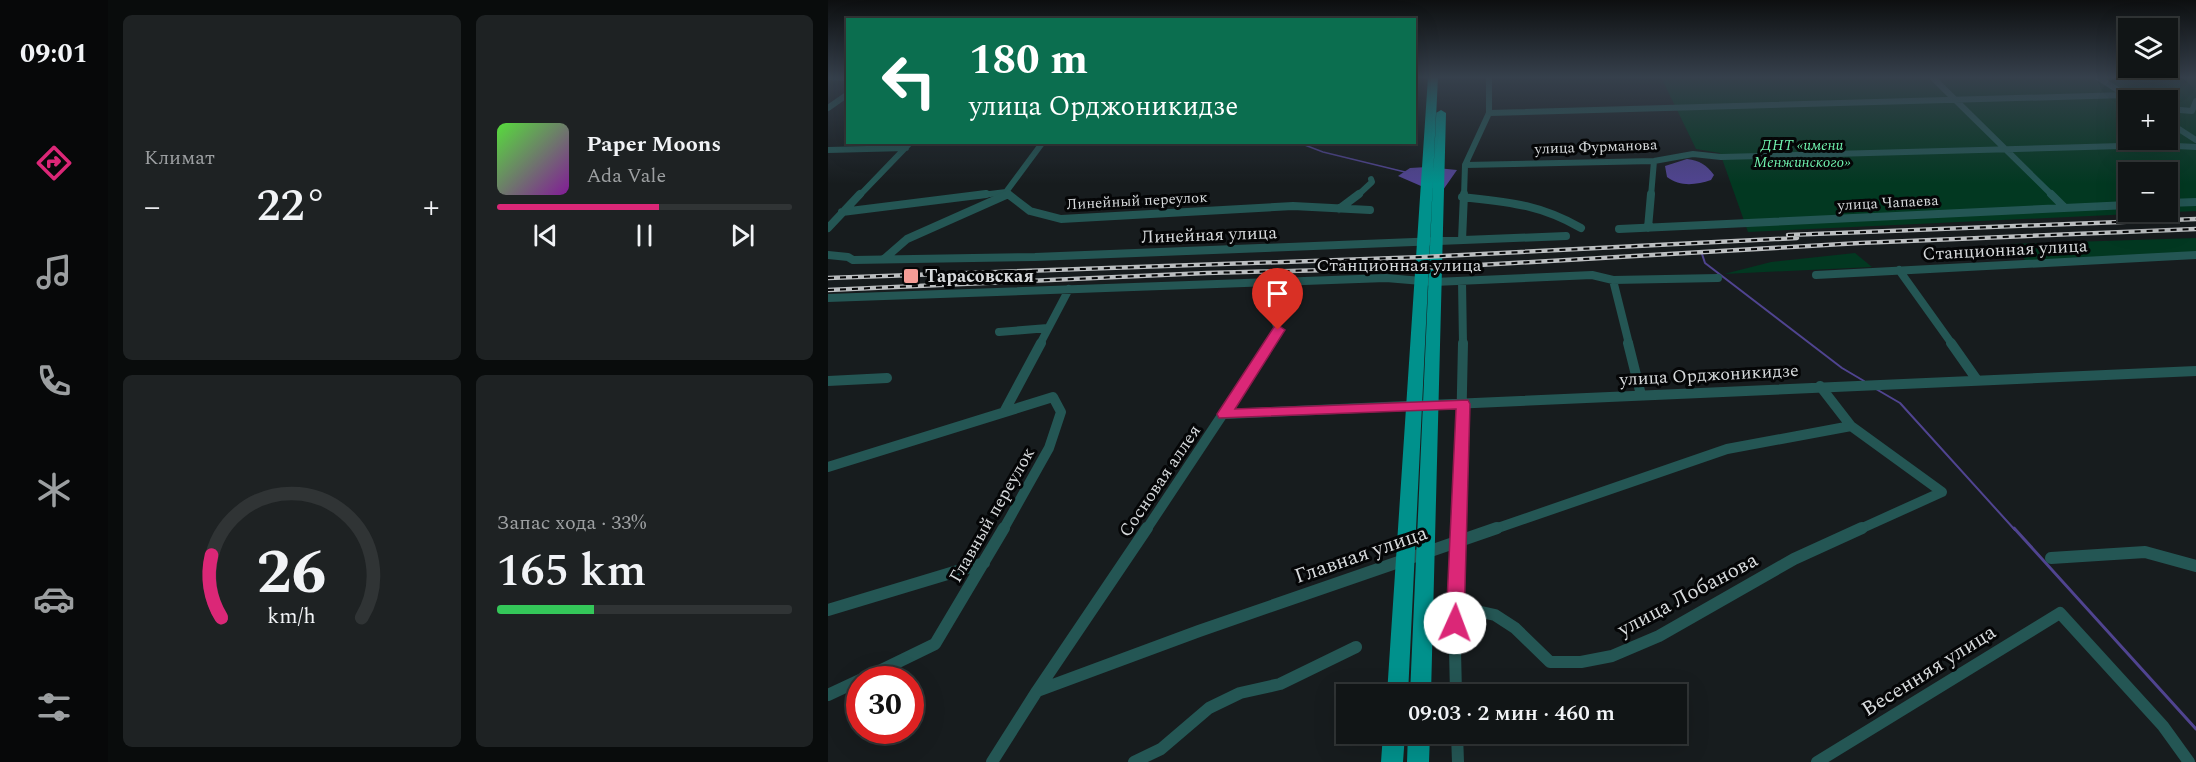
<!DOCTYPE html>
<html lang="ru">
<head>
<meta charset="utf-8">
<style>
  body { margin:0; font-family:Spectral,serif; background:#1e2223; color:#f1f3f6; height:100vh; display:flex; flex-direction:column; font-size:22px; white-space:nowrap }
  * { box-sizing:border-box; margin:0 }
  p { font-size:20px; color:#9c9fa1 }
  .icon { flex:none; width:33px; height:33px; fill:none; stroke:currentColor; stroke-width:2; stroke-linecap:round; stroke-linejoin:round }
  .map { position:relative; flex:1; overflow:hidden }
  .details { display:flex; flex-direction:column; gap:15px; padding:15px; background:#090c0c; width:720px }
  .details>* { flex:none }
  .hud { position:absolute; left:18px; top:18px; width:570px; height:126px; border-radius:0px; box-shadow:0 6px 24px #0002,0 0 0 2px #303435; background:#0b6e4f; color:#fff; overflow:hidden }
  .controls { position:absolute; left:1290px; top:18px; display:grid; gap:12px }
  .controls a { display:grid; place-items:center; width:60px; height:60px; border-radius:0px; background:#111516; box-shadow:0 6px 24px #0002,0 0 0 2px #303435; font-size:30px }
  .speed { position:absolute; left:18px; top:666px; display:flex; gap:12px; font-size:30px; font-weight:700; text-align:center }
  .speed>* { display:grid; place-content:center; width:78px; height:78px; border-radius:50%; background:#111516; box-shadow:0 6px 24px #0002,0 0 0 2px #303435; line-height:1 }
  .speed .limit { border:9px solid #d22; background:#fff; color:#111 }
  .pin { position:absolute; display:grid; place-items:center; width:51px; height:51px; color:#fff; margin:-62px -26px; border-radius:50% 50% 50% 0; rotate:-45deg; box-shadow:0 0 6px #0007 }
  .pin .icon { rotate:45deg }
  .me { position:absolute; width:66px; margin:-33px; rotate:2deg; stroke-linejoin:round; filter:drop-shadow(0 0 4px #0008) }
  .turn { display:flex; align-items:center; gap:21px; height:126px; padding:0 24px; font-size:27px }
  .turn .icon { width:78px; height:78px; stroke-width:2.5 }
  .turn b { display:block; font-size:42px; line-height:51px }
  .big { font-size:45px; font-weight:600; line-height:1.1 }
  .details .tile { flex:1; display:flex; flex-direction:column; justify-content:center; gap:9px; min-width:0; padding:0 21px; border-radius:9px; background:#1e2223 }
  .details .dial { align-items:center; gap:0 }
  .dial svg { height:156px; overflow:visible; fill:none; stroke:#303435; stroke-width:7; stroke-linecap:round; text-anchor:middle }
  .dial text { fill:#f1f3f6; stroke:none }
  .song { display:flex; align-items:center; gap:18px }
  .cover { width:72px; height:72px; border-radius:9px; background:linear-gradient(135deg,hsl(110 70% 55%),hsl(290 70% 35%)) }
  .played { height:6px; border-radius:3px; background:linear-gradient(90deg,#db2777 55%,#303435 55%) }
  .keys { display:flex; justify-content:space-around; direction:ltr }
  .heat { display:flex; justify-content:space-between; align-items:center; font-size:33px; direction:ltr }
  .charge { height:9px; border-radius:4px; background:linear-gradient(90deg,#34c759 33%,#303435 0) }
  .details .tiles { flex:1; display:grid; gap:15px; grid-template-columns:repeat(2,1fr) }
  .trip { position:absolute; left:508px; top:684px; width:351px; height:60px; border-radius:0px; background:#111516; box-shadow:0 6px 24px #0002,0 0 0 2px #303435; font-weight:600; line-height:60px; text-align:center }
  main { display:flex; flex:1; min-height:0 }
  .menu { display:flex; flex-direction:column; width:108px; justify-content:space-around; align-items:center; background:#070809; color:#9c9fa1 }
  .menu .icon { width:42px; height:42px }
  .menu .current { color:#db2777 }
  .menu b { font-size:27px; color:#f1f3f6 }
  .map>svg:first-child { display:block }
</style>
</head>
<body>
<main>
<nav class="menu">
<b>09:01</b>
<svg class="icon current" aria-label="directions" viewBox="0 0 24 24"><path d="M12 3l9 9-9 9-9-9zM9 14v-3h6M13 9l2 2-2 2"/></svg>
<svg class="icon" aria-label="music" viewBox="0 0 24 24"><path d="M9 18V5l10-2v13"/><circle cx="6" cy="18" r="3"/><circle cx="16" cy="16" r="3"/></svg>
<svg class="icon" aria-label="phone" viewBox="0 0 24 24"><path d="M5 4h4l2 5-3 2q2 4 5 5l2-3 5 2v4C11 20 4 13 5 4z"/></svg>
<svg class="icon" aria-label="climate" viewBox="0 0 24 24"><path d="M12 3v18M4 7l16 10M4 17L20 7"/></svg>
<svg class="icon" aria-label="car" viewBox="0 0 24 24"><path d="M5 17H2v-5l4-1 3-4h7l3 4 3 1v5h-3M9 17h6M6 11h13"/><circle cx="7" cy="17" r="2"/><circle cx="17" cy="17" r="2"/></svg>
<svg class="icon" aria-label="filters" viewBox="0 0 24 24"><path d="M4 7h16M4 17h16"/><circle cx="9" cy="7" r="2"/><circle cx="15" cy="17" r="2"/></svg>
</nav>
<section class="details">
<div class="tiles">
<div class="tile"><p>Климат</p>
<div class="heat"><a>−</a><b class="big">22°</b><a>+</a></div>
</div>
<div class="tile">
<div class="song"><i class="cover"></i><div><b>Paper Moons</b><p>Ada Vale</p></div></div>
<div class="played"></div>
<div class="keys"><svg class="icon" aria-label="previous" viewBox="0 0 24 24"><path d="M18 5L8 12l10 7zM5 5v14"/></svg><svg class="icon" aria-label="pause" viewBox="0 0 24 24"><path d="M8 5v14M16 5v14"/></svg><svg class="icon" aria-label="next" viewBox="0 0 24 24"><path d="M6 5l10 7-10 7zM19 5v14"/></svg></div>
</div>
<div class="tile dial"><svg viewBox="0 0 100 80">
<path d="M14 69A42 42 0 1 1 86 69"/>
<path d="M14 69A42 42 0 0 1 9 37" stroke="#db2777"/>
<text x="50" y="56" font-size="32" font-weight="700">26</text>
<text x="50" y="72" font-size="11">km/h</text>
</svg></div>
<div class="tile"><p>Запас хода · 33%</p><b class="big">165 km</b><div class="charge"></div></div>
</div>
</section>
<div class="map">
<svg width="1368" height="762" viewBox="0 0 1368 762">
  <rect width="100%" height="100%" fill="#171c1e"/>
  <path fill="#023821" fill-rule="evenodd" d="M833,77H1368V211L920,232L892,153L868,149ZM1300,100H1340V140H1300ZM1300,172H1340V212H1300Z
    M1368,238V253L1200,263L1182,244Z
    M1027,253L1044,267L896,274L943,262Z"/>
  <path fill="#504490" d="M859,159C872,161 878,164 886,175L883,180C868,185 852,187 839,177L837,166Z
    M599,167L629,170L615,190L593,186L570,176L582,168Z"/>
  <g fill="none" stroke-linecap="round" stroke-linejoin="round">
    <path stroke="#504490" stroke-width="1.5" d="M469,142L495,152L577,172"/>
    <path stroke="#504490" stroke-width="2" d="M874,254L877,263L1014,368L1036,381
      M1048,389L1072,403L1187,530"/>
    <path stroke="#504490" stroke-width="3" d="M1186,528L1368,729"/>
    <path stroke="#245654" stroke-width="6" d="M0,77L20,78
      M1104,77L1225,196
      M1269,77L1306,100
      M0,108L20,94
      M1340,109L1364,111L1368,101
      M661,113L1298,95
      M1340,122L1368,140
      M0,150L78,148
      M637,165L826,161L865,154L893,157L1329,145L1368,147
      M178,192L215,142
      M31,196L83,142
      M146,196L178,192L181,196
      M176,196L178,195
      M529,196L544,182L543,179
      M636,196L637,165L661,113V77
      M823,196L826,161"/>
    <path stroke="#245654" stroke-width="8" d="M180,194L202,211L233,219L465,206L542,210
      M1223,194L1236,207
      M634,197C680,202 711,204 753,228
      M1340,203L1368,202
      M511,209L531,194
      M14,212L158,194
      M0,228L32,194
      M820,228L823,194
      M791,229L1300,205
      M634,240L636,194
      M0,255L20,257L25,260L207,257L738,236
      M56,259L79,239L178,195
      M1071,270L1124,344
      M988,275L1368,255
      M785,280L801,344
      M435,281L450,330L441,344
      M634,281L635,344
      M0,298L558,278L606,282L764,275L785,280L890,278
      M171,332L220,328
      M212,344L241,289"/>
    <path stroke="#245654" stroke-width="10" d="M800,343L813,395
      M1123,343L1149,380
      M0,381L59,378
      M992,386L1023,426L1114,492L1030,530
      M176,412L213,343
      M397,414L1368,371
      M0,467L225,397L233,412L221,448L175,530
      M318,530L442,343
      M631,530L635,343
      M664,530L899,449L1023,426"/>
    <path stroke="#245654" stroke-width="12" d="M1223,558L1317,552L1368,566
      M626,606L667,615L687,628L722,662H753L784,656L831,636L966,559L1034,528
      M0,610L156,563
      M33,680L107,644L176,528
      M209,691L319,528
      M628,694L626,606L631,528
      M0,695L32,680
      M629,734L630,762
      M164,762L209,691L371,631L669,528
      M306,762L333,749L381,708L412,693L452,684L528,647
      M989,762L1232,613L1335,726L1361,762"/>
    <path fill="#00918c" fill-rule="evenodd" d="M600,77H610L580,694H559Z
      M613,110L618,113L603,694H582L608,113Z
      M555,734H577L575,762H553Z
      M580,734H602L601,762H579Z"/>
    <g stroke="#bbbec0" stroke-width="4.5">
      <path id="rail" d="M960,235L1368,219
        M0,278L595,257L969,238
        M0,290L379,273L617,267L1032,243L1368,229"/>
    </g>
    <use href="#rail" stroke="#050607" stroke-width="2" stroke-dasharray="6" stroke-linecap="butt"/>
  </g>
  <linearGradient id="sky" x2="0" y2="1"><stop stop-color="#0d0f10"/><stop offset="0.42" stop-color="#36404c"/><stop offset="1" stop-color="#36404c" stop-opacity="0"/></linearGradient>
  <rect width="1368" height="184" fill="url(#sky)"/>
  <path fill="#db2777" stroke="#8e194d" stroke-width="1.5" d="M450,325L457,330L407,409L640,400L642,404L636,623L633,629L627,631L620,629L618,623L628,409L391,418L389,414L391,411L446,327Z"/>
  <rect fill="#f59c96" stroke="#050607" stroke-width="2" x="75" y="268" width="16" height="16" rx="3"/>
  <g text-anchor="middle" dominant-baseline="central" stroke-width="6" stroke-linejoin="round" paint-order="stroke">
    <g font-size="15" font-style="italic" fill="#70f3af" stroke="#050607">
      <text x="974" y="145">ДНТ «имени<tspan x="974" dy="17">Менжинского»</tspan></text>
    </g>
    <g font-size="15" fill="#d7dadc" stroke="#050607">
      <text transform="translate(768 147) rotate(-2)">улица Фурманова</text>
      <text transform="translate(309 201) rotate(-3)">Линейный переулок</text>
      <text transform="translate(1060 203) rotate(-3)">улица Чапаева</text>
    </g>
    <g font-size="18" fill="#d7dadc" stroke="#050607">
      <text transform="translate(381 235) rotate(-2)">Линейная улица</text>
      <text transform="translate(1177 250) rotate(-3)">Станционная улица</text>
      <text x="571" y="265">Станционная улица</text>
      <text transform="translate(881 375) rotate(-3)">улица Орджоникидзе</text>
      <text transform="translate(332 481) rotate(-56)">Сосновая аллея</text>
      <text transform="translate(164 515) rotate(-60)">Главный переулок</text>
    </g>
    <g font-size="18" font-weight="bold" fill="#d7dadc" stroke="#050607" text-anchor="start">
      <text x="97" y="276">Тарасовская</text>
    </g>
    <g font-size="21" fill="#d7dadc" stroke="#050607">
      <text transform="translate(533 555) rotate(-19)">Главная улица</text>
      <text transform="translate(860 595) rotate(-28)">улица Лобанова</text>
      <text transform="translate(1101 671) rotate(-32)">Весенняя улица</text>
    </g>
  </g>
</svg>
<div class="controls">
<a><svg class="icon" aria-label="layers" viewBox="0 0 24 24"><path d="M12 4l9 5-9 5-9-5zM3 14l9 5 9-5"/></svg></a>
<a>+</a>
<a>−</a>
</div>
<div class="speed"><div class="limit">30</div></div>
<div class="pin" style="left:450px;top:330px;background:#d93025"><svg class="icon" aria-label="arrive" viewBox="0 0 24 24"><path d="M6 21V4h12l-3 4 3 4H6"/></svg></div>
<svg class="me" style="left:627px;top:623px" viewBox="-20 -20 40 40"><circle r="19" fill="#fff"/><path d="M0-13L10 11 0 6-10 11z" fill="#db2777"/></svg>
<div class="trip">09:03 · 2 мин · 460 m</div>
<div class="hud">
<div class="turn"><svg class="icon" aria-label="left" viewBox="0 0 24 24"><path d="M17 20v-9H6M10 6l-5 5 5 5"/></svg><div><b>180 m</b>улица Орджоникидзе</div></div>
</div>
</div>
</main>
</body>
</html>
